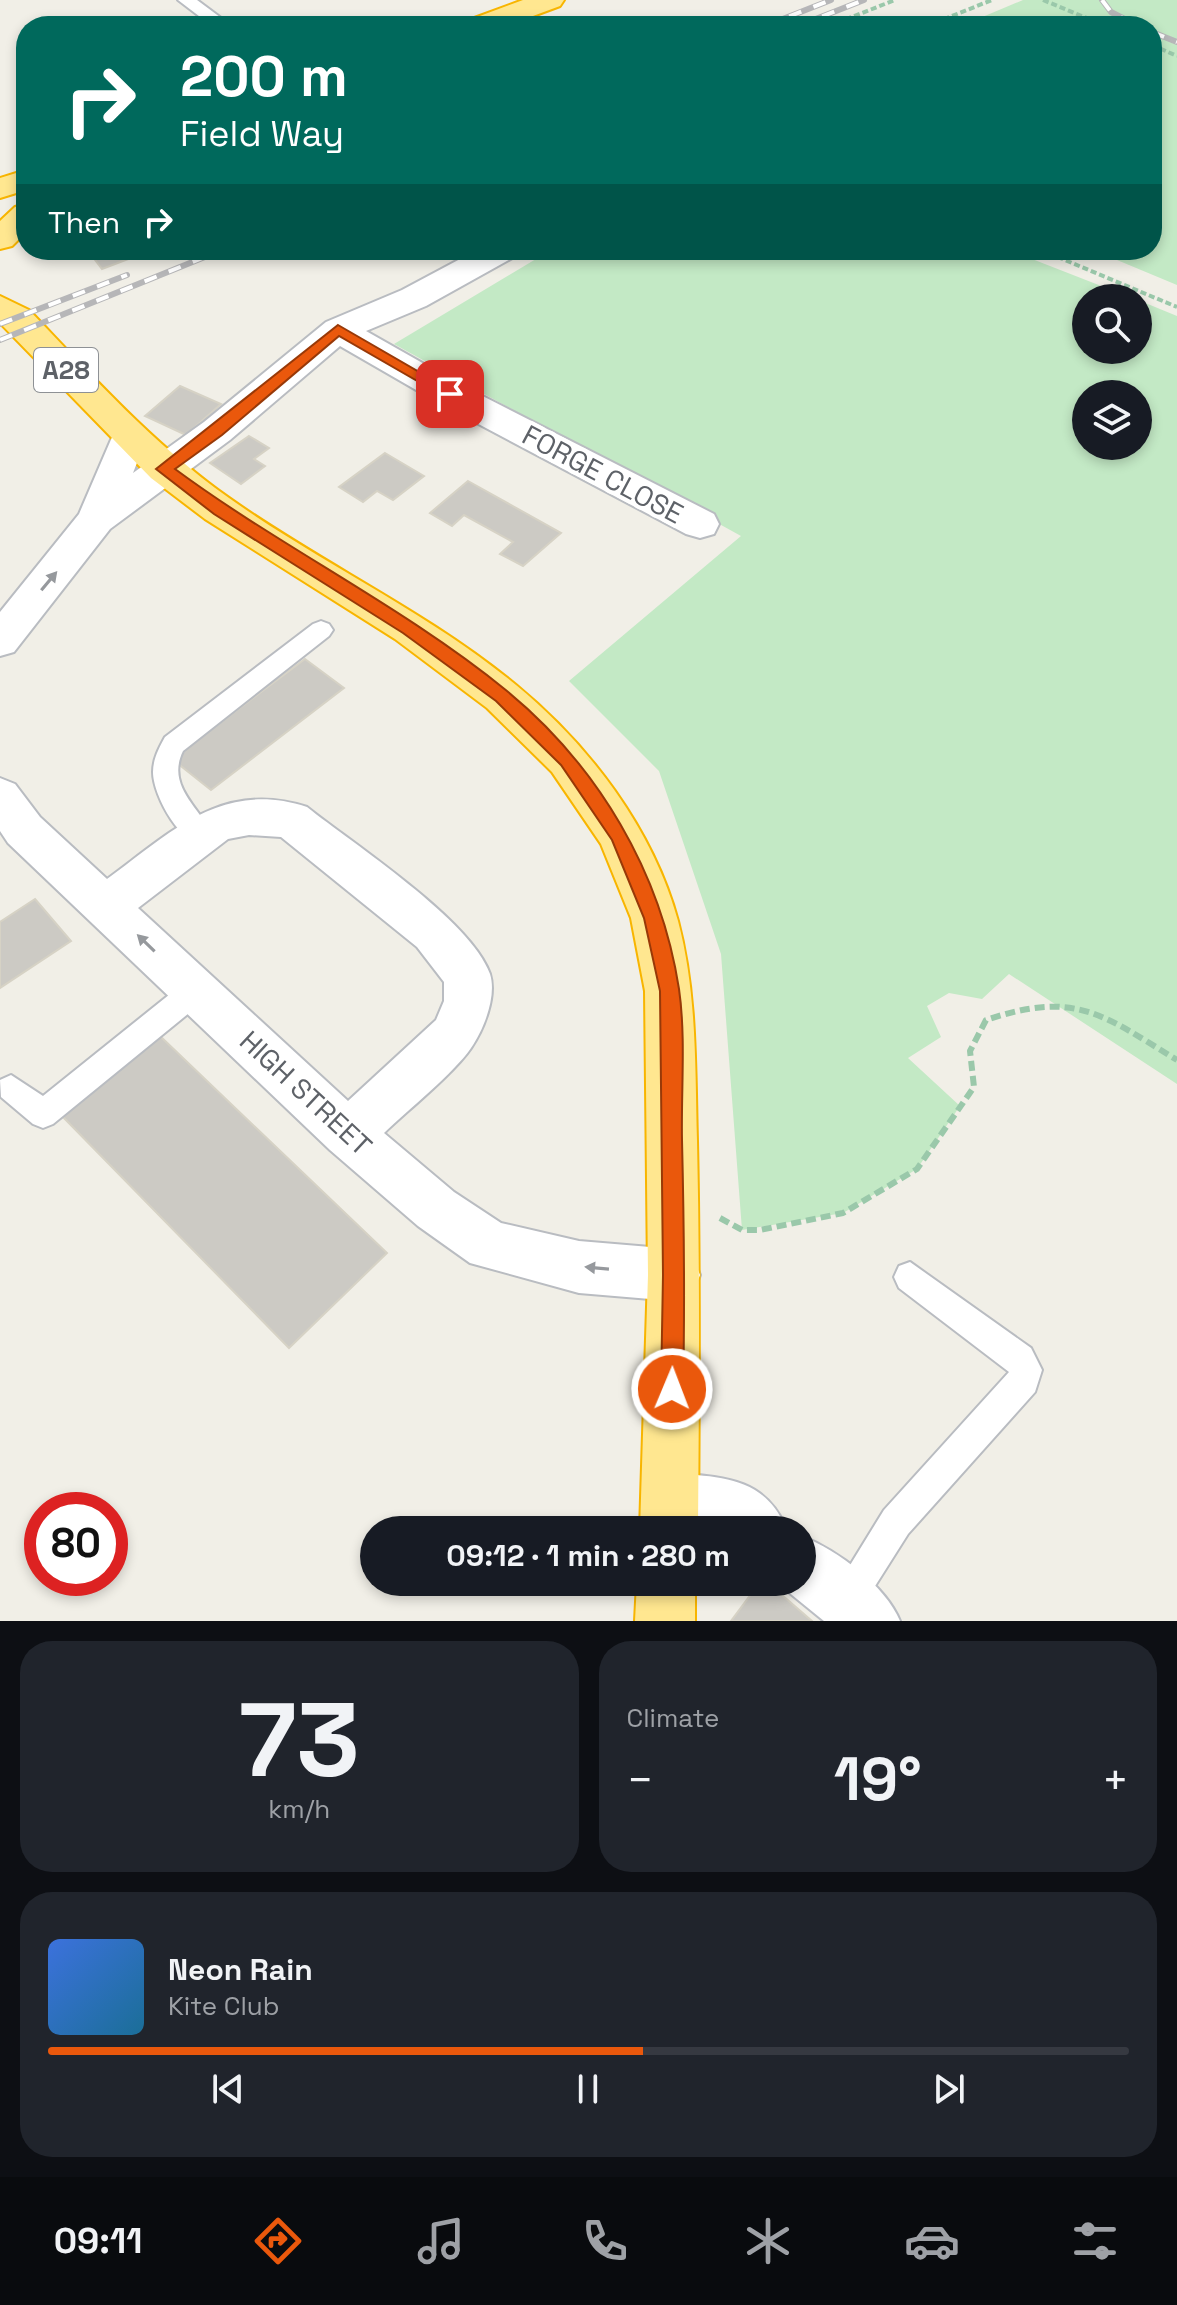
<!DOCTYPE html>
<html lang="en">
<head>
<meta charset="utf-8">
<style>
  body { margin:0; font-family:"Space Grotesk",sans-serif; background:#20242c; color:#f1f3f6; height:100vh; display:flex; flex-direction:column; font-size:30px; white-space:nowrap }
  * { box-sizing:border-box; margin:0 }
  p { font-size:26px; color:#9ea1a6 }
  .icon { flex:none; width:44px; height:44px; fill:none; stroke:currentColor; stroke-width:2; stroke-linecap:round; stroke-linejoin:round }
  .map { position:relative; height:1621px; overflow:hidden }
  .sheet { display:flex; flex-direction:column; gap:20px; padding:20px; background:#0d0f14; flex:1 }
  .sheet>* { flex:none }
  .top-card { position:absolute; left:16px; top:16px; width:1146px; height:244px; border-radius:32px; box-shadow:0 4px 12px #0003; background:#00695c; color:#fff; overflow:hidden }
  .controls { position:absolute; left:1072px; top:284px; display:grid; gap:16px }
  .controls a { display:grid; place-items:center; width:80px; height:80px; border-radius:50%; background:#171b24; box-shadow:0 4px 12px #0003; font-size:40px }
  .speed { position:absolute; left:24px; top:1492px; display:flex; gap:16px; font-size:40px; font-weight:700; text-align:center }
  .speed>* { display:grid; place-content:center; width:104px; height:104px; border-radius:50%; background:#171b24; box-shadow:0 4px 12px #0003; line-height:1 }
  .speed .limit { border:12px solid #d22; background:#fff; color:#111 }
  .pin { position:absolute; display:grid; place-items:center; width:68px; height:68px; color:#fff; margin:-34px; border-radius:16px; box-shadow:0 4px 12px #0006 }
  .me { position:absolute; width:88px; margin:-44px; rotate:1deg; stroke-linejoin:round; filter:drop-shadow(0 0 6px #0008) }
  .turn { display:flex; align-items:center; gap:28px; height:168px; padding:0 32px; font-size:36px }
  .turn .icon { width:104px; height:104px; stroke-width:2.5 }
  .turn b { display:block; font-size:56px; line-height:68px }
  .then { display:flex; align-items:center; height:76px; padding:0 32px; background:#0003; gap:16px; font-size:30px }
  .big { font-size:60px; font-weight:600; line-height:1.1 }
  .sheet .tile { flex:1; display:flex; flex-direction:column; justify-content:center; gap:12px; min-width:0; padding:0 28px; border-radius:32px; background:#20242c }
  .sheet .dial { align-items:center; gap:0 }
  .dial b { font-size:104px; line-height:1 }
  .song { display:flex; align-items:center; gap:24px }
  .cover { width:96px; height:96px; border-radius:12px; background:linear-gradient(135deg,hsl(220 70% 55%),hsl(200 70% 35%)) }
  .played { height:8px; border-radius:4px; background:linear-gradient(90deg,#ea580c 55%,#363941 55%) }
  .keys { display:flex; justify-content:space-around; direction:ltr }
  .heat { display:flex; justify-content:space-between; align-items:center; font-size:44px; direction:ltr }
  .sheet .tiles { flex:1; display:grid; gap:20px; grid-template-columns:1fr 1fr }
  .tile:last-child { grid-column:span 2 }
  .trip { position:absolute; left:360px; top:1516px; width:456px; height:80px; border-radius:40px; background:#171b24; box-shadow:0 4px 12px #0003; font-weight:600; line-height:80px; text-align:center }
  .tabs { display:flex; height:128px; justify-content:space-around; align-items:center; background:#090b0e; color:#9ea1a6 }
  .tabs .icon { width:56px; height:56px }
  .tabs .current { color:#ea580c }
  .tabs b { font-size:36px; color:#f1f3f6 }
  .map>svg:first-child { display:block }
</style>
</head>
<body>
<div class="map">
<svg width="1177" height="1621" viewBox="0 0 1177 1621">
  <rect width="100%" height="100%" fill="#f1efe7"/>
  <path fill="#c3e9c5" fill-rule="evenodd" d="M1023,0H1177V285L1093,250H1152V26H961Z
    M551,250H1009L1132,298H1086V350H1138V300L1177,316V1084L1009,974L982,999L949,993L927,1006L941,1037L908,1058L960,1106L917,1169L843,1213L742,1230L721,954L659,771L569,681L741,536L394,344ZM1086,394H1138V446H1086Z"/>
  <path fill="#cccac4" stroke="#d6d2c5" stroke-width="2" d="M94,250H152L102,269L89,252Z
    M180,386L221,404L186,435L145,416Z
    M249,436L269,448L254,459L265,466L241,484L210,463Z
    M385,453L424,476L393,500L377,491L363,502L339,487Z
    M468,481L561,533L523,566L500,554L513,542L464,515L452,526L430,513Z
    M305,659L344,688L211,790L172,759Z
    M35,899L71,941L0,988V922Z
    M160,1036L387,1253L289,1348L62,1116Z
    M760,1582H767L812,1621H731Z"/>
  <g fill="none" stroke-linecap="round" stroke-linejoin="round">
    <g stroke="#b9bcc1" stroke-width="4">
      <path id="lane" d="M178,0H197L232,26H212Z
        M321,621L329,624L333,630L329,636L183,751C166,786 199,807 213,835L209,843C183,851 153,796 153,772C153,759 159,748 165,737L313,624Z
        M195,979L205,982L209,991L205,1000L53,1124L43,1128L33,1124L1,1097L0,1080L11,1075L43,1096L185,982Z
        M910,1262L1031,1348L1042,1370L1035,1392L908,1534L858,1613L846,1619L834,1613L828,1601L884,1510L1009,1372L899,1288L894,1277L899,1266Z"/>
    </g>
    <g stroke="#b9bcc1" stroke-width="4">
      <path id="street" d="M477,250H519L514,257L426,306L366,331L463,386L714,514L719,524L714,534L700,538L686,534L437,402L340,346L230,440L110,529L14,652L0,656V612L79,514L116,428L129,425L142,428L147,437L133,473L204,422L326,322L402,290Z
        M0,778L15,784L40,817L107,879C170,833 222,779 307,807C353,844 471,920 490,974C497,996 484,1029 471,1048C455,1072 407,1111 384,1133L454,1192L501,1223L579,1241L674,1249L693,1257L700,1275L693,1293L674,1301L579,1293L470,1263L418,1226L330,1150L8,843L0,831ZM249,835L281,837L417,947L444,982V1001L436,1020L348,1101L138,908L228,839Z"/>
    </g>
    <g stroke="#babdc3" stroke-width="4">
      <path id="secondary" d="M670,1473C721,1477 765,1476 787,1530H668L650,1522L641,1502L650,1482Z
        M802,1536C838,1551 885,1585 900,1621H824L781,1586L780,1582H802Z"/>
    </g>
    <g stroke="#f8b500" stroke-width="4">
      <path id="highway" d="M523,0H564L560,6L506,26H465L469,20Z
        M26,170V190L0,198V178Z
        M26,204V232L12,246L0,249V221L15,207Z
        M0,296L29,310C93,377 153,444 229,498C322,564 428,612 516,685C589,745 653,829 678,921C697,993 695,1067 697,1141C700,1271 699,1400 698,1530H640L648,1275L645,991L631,918L601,844L552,772L487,708L395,639L205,519L151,478L0,323Z
        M637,1582H695V1621H635Z"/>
    </g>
    <path stroke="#9ac8aa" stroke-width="4" stroke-dasharray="6 3" stroke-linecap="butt" d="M1043,0L1106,26
      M829,26L895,0
      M927,26L992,0
      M1152,45L1177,56
      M1041,250L1177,307"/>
    <path stroke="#9ac8aa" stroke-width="6" stroke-dasharray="10 5" stroke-linecap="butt" d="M720,1218L742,1230H760L843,1213L917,1169L974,1087L970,1051L986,1020C1075,990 1102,1014 1177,1060"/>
    <use href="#lane" fill="#fff" fill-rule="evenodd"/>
    <use href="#street" fill="#fff" fill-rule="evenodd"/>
    <use href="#secondary" fill="#fff" fill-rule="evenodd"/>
    <use href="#highway" fill="#ffe790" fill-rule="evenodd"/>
    <g stroke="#b6b6b8" stroke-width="6">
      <path id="rail" d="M1102,0L1111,12L1138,26
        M765,26L831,0
        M798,26L864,0
        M1152,32L1177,42
        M0,324L127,275
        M0,340L222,250"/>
    </g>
    <use href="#rail" stroke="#fff" stroke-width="4" stroke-dasharray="13" stroke-linecap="butt"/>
  </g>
  <defs><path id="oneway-solid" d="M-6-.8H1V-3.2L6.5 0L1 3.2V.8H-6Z" transform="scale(2)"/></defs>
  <g fill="#96999d">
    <use href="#oneway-solid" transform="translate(49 581) rotate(-50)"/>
    <use href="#oneway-solid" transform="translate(146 943) rotate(-136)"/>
    <use href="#oneway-solid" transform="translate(597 1268) rotate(-175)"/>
  </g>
  <path fill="#ea580c" stroke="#983908" stroke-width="2" d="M338,325L457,394L445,397L339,336L222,435L175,469C282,548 404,607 507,691C598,766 661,872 679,989C686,1037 681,1091 682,1140C684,1223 685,1306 683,1389L680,1397L672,1400L664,1397L661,1389L663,1275L660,991L644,918L612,840L561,765L496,701L403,633L214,514L156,469Z"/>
  <g text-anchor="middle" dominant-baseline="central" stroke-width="8" stroke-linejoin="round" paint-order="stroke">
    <rect fill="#fff" stroke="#8e9195" stroke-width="2" x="34" y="348" width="64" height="44" rx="6"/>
    <g font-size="26" font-weight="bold" fill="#5e6268">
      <text x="66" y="370">A28</text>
    </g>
    <g font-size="28" fill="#5e6268" stroke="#fff">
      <text transform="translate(603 474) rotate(28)">FORGE CLOSE</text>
      <text transform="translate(306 1093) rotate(43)">HIGH STREET</text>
    </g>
  </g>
</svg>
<div class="controls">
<a><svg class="icon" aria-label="search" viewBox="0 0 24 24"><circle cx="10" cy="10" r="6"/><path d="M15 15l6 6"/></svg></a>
<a><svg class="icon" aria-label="layers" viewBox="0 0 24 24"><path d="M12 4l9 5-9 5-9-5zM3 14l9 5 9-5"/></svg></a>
</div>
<div class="speed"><div class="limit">80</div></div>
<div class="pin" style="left:450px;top:394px;background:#d93025"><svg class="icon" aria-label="arrive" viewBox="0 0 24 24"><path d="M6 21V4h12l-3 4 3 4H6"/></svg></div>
<svg class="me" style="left:672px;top:1389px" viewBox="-20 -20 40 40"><circle r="17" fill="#ea580c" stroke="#fff" stroke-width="3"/><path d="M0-11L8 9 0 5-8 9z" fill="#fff"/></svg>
<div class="trip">09:12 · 1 min · 280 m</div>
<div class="top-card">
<div class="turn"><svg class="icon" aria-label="right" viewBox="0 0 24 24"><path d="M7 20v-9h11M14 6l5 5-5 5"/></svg><div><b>200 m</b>Field Way</div></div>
<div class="then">Then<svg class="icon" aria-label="right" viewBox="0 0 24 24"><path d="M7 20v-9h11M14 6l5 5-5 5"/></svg></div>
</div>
</div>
<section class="sheet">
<div class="tiles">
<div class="tile dial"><b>73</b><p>km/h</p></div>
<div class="tile"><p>Climate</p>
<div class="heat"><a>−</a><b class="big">19°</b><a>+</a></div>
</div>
<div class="tile">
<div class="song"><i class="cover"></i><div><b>Neon Rain</b><p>Kite Club</p></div></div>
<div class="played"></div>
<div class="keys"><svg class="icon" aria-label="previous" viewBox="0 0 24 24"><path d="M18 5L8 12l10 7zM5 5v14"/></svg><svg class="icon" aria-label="pause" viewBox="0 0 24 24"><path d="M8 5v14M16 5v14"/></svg><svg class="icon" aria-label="next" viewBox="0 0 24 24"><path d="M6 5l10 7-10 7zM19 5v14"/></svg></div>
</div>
</div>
</section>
<nav class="tabs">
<b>09:11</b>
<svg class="icon current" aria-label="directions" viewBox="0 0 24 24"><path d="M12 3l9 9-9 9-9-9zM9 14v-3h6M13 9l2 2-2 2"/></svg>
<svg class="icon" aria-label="music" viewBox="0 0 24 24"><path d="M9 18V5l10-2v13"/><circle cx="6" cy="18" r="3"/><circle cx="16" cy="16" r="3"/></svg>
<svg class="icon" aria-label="phone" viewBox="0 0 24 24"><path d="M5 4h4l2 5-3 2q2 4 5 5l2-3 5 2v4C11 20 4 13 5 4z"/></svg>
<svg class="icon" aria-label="climate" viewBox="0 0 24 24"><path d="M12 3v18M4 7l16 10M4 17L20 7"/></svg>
<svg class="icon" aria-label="car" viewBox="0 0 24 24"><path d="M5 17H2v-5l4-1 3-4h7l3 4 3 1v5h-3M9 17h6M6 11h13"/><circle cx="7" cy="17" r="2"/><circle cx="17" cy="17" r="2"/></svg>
<svg class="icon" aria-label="filters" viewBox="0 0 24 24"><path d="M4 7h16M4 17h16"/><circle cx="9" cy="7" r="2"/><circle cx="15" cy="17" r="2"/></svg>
</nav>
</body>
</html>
